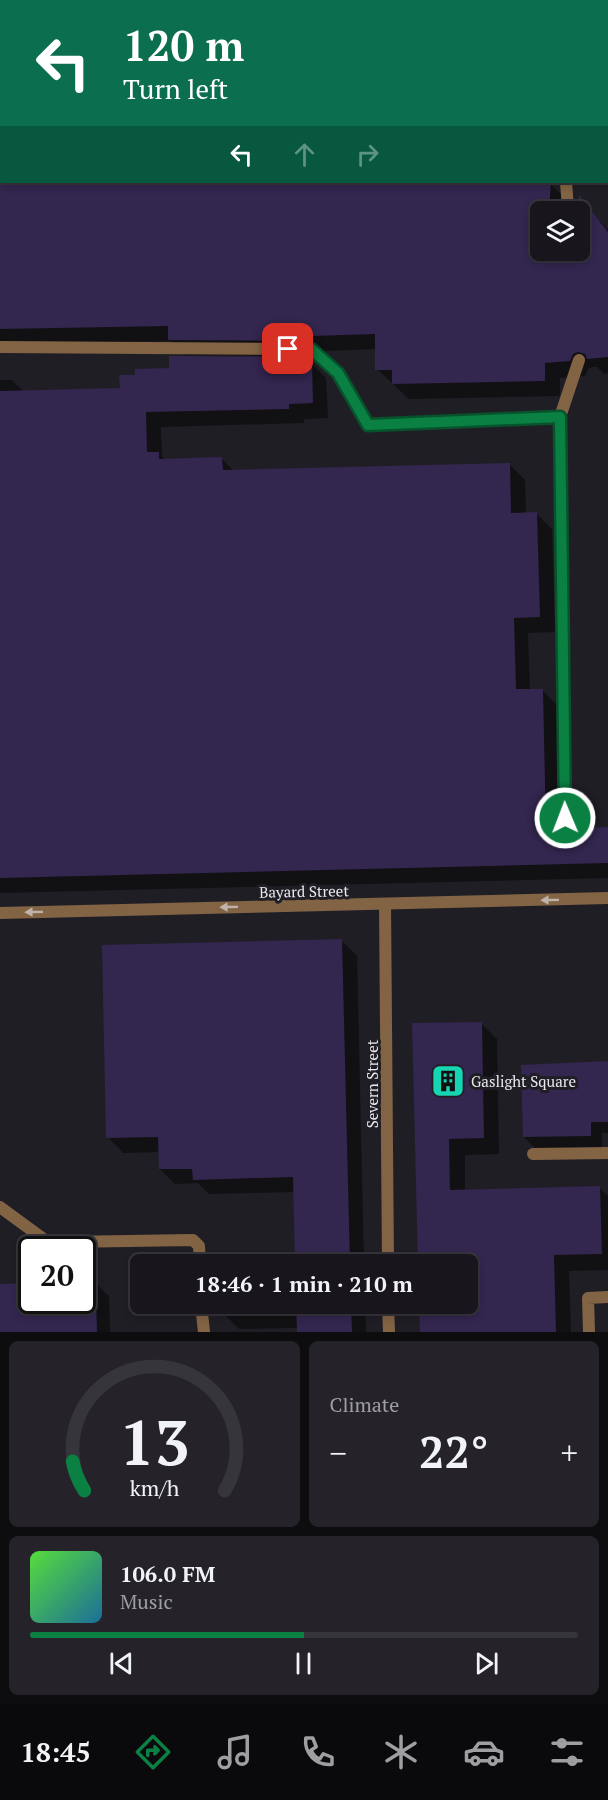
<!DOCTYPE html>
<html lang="en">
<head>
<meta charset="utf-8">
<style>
  body { margin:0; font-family:"PT Serif",serif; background:#252329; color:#f1f3f6; height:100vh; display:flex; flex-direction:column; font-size:22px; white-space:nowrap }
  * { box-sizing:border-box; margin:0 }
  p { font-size:20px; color:#9f9fa3 }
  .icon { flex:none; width:33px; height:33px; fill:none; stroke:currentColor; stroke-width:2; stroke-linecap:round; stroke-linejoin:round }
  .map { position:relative; height:1332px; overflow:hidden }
  .drawer { display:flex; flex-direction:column; gap:9px; padding:9px; background:#0d0c0f; flex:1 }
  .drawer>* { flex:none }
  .banner { position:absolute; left:0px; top:0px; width:609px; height:183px; box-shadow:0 3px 9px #0003,0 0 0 2px #36353b; background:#0b6e4f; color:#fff; overflow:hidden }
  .controls { position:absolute; left:530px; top:201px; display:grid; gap:12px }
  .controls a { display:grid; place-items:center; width:60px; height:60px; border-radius:9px; background:#18161c; box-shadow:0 3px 9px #0003,0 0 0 2px #36353b; font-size:30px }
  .speed { position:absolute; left:18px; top:1236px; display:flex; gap:12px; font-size:30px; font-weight:700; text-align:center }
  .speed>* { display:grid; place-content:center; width:78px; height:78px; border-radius:50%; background:#18161c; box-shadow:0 3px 9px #0003,0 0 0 2px #36353b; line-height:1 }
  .speed .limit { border:3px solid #111; border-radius:9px; background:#fff; color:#111 }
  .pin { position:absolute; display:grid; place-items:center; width:51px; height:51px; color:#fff; margin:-26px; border-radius:12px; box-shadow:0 3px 9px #0006 }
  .me { position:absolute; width:66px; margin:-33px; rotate:359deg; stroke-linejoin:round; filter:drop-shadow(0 0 4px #0008) }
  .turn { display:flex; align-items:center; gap:21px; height:126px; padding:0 24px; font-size:27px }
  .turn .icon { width:78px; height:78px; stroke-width:2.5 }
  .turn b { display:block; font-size:42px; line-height:51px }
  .lanes { display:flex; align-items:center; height:57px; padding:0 24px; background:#0003; justify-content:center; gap:30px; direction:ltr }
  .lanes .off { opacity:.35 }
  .big { font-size:45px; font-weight:600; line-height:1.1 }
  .drawer .card { flex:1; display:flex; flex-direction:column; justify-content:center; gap:9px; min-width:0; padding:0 21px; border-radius:9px; background:#252329 }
  .drawer .dial { align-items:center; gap:0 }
  .dial svg { height:156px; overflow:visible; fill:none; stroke:#36353b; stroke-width:7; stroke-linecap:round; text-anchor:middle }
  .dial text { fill:#f1f3f6; stroke:none }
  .song { display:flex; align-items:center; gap:18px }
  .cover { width:72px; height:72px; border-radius:9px; background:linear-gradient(135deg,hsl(110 70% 55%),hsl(200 70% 35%)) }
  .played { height:6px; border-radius:3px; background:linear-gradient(90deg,#0b8043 50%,#36353b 50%) }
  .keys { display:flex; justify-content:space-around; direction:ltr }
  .heat { display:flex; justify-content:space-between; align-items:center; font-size:33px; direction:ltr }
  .drawer .tiles { flex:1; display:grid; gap:9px; grid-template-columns:1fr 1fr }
  .card:last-child { grid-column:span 2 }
  .trip { position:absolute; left:130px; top:1254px; width:348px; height:60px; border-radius:9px; background:#18161c; box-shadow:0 3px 9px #0003,0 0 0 2px #36353b; font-weight:600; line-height:60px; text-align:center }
  .tab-bar { display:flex; height:96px; justify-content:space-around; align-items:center; background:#0a090b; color:#9f9fa3 }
  .tab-bar .icon { width:42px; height:42px }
  .tab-bar .active { color:#0b8043 }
  .tab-bar b { font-size:27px; color:#f1f3f6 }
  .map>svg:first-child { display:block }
</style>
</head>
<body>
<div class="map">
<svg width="608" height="1332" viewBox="0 0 608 1332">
  <rect width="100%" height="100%" fill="#201e25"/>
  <path fill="#0007" d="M0,0L195,2H2V182H511L512,196L526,182H548L561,194L565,212H540V250H579V212L577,210H589L608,230V373L604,374L597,367H593L588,369L585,376L560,378V396L409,399L377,369V349L325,351L326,356L185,355L171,341L0,345Z
    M307,359L326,378L328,418L304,419V423L161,427L162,457L165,460L222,459L234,471L509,464L525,480L526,514H537L552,529L555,632L528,633L530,691L542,690L558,706L561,830L608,828V878L0,893V380H12L24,392L121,389Z
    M342,941L357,956L364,1264H297L295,1192L209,1194L198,1183L175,1184L160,1169V1152L123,1153L108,1137Z
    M481,1023L497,1039L499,1154L465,1155V1192L599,1188L608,1196V1270L569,1271L571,1332H422L421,1304H468V1264H420L413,1025Z
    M608,1063V1133H602V1148L536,1149L524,1137Z
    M82,1283H95L109,1296L110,1332H0V1285L32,1300H82Z
    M224,1304H365L366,1332H298V1328L239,1329L224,1314Z"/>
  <path fill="#33264f" d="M0,182H551L549,212H540V250H579V195L608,232V357L587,359L585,354L578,352L573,354L570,361L545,363V381L392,384V370H375V334L311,336V341L168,340V326L0,329Z
    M169,356L308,357L312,361L313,403L289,404V409L146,412L147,452H159V459L222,457L223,470L510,463L511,513L537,512L540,617L514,618L516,689H543L546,829L608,827V863L0,878V391L120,388L119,375H135V369L169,368Z
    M342,939L350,1264H295L293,1177L193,1180L192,1169H159L158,1137L106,1138L102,945Z
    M482,1022L484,1138L449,1139L450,1190L600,1186L602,1254L554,1255L556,1332H420L419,1304H468V1264H418L412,1023Z
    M608,1061V1122H591V1136L523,1137L521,1065Z
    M32,1283V1300H96L97,1332H0V1284Z
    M296,1304H351L352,1332H297Z"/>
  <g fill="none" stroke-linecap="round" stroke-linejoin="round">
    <path stroke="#826445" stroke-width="12" d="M551,0L552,2
      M566,182L568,209
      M0,347L311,349L338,373L368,425L560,417
      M565,818L560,417L579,360
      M533,1154L608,1153
      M0,1207L45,1240L63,1242L193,1240L199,1246L200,1264
      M201,1304L204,1332
      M589,1332L588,1298L608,1297"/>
    <path stroke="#826445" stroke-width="12" d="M385,904L388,1264
      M388,1304L389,1332"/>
    <path stroke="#826445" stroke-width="12" d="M0,913L608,898"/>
  </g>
  <defs><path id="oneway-solid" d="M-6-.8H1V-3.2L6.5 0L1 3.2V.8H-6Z" transform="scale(1.5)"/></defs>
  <g fill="#c0b3aa">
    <use href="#oneway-solid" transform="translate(550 900) rotate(179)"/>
    <use href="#oneway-solid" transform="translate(229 907) rotate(179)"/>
    <use href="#oneway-solid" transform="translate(34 912) rotate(179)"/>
  </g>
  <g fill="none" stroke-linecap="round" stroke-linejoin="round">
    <g stroke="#07532c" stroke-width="15">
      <path id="route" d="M288,349H311L338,373L368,425L560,417L565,818"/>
    </g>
    <use href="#route" stroke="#0b8043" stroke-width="10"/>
  </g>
  <defs>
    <g id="building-square" transform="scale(1.725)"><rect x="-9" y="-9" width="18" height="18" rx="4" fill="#16d5b3" stroke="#201e25"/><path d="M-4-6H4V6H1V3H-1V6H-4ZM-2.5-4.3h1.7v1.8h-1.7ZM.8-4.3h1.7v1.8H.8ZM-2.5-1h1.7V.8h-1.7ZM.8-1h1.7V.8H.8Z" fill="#111"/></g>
  </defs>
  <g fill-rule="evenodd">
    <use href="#building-square" x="448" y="1081"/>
  </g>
  <g text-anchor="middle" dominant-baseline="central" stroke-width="6" stroke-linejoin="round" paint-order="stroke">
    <g font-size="15" fill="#e9e8ed" stroke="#201e25">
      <text transform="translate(304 891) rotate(-1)">Bayard Street</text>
      <text transform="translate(372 1084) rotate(-90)">Severn Street</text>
    </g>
    <g font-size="15" fill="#e9e8ed" stroke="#201e25" text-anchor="start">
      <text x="471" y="1081">Gaslight Square</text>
    </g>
  </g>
</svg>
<div class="controls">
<a><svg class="icon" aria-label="layers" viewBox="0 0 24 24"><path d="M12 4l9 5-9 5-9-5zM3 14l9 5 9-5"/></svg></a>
</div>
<div class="speed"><div class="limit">20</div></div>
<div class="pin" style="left:288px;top:349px;background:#d93025"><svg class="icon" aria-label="arrive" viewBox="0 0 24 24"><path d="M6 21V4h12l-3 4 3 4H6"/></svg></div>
<svg class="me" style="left:565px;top:818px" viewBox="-20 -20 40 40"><circle r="17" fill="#0b8043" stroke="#fff" stroke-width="3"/><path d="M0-11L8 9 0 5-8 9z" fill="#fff"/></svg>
<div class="trip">18:46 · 1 min · 210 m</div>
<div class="banner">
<div class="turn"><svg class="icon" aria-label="left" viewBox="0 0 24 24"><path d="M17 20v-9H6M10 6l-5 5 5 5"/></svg><div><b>120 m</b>Turn left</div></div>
<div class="lanes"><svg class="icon" aria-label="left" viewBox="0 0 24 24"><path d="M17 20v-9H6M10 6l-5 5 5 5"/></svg><svg class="icon off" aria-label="ahead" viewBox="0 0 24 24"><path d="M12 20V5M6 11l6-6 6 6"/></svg><svg class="icon off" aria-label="right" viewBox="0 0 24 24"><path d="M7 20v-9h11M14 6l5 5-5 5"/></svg></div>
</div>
</div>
<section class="drawer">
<div class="tiles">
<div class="card dial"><svg viewBox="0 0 100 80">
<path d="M14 69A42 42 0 1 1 86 69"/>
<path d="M14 69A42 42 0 0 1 8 54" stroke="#0b8043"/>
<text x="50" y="56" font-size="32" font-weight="700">13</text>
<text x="50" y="72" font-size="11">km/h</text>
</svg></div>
<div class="card"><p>Climate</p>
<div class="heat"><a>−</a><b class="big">22°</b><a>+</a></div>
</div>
<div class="card">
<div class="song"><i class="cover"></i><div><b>106.0 FM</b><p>Music</p></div></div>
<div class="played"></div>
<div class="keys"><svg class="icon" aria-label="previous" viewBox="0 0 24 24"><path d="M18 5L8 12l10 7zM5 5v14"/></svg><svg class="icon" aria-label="pause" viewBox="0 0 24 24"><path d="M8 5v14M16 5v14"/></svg><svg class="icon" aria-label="next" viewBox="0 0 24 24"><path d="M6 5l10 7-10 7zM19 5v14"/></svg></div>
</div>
</div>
</section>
<nav class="tab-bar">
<b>18:45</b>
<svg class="icon active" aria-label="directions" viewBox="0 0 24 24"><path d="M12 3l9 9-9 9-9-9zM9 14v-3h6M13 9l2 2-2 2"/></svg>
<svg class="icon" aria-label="music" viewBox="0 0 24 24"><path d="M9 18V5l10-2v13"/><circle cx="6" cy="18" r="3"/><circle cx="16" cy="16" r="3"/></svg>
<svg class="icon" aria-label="phone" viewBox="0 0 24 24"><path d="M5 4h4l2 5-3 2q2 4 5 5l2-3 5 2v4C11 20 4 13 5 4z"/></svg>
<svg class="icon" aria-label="climate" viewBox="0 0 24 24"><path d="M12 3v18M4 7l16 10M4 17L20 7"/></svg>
<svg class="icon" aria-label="car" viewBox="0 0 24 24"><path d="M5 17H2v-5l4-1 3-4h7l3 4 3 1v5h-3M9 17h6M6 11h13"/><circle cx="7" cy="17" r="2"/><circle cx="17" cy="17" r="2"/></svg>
<svg class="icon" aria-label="filters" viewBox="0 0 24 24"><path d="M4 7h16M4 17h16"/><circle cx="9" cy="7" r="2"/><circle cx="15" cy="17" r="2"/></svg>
</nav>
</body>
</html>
